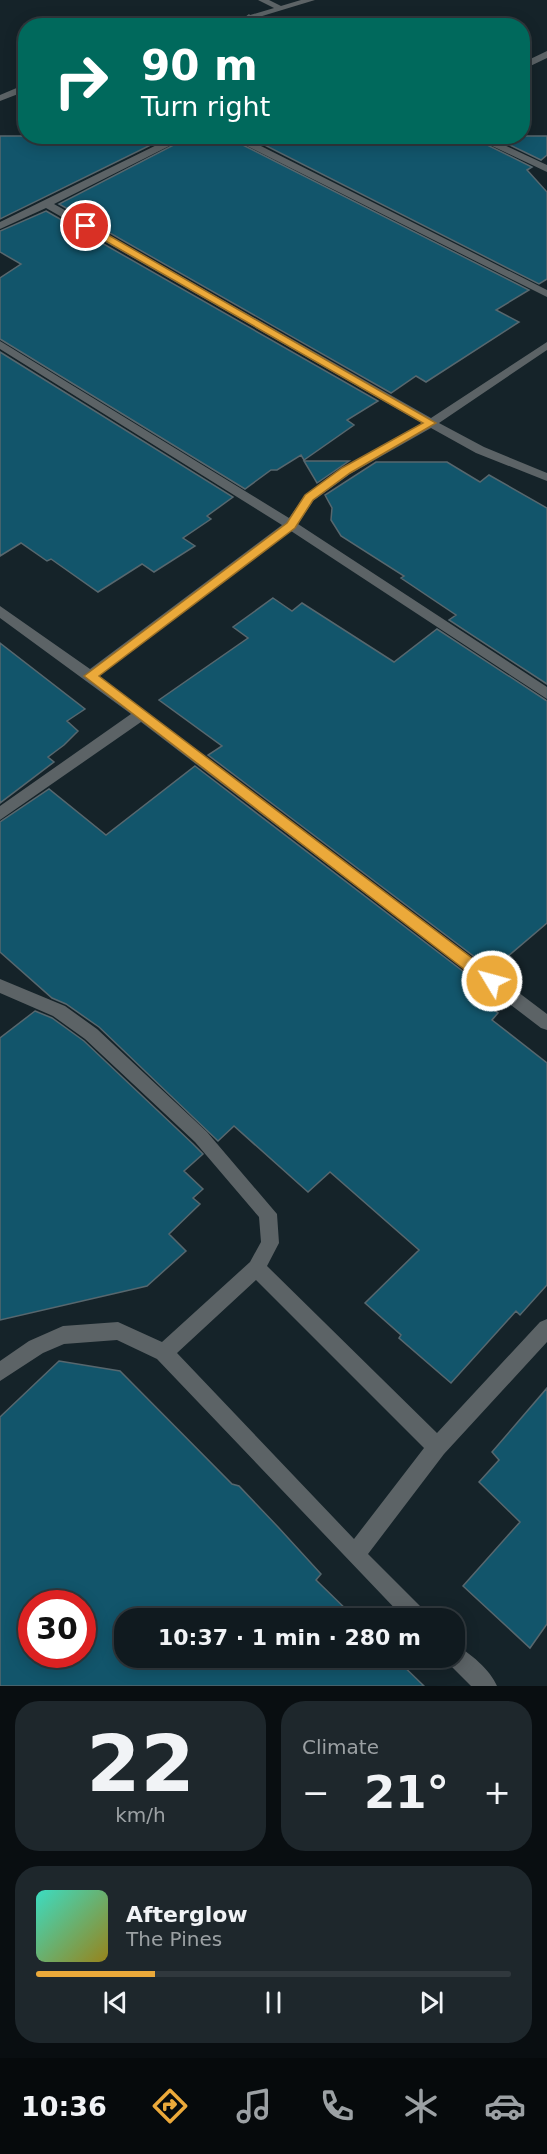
<!DOCTYPE html>
<html lang="en">
<head>
<meta charset="utf-8">
<style>
  body { margin:0; font-family:"DejaVu Sans",sans-serif; background:#1e272c; color:#f1f3f6; height:100vh; display:flex; flex-direction:column; font-size:22px; white-space:nowrap }
  * { box-sizing:border-box; margin:0 }
  p { font-size:20px; color:#9ca1a4 }
  .icon { flex:none; width:33px; height:33px; fill:none; stroke:currentColor; stroke-width:2; stroke-linecap:round; stroke-linejoin:round }
  .map { position:relative; height:1686px; overflow:hidden }
  .side { display:flex; flex-direction:column; gap:15px; padding:15px; background:#090e11; flex:1 }
  .side>* { flex:none }
  .guide { position:absolute; left:18px; top:18px; width:512px; height:126px; border-radius:24px; box-shadow:0 3px 15px #0003,0 0 0 2px #30383d; background:#00695c; color:#fff; overflow:hidden }
  .speed { position:absolute; left:18px; top:1590px; display:flex; gap:12px; font-size:30px; font-weight:700; text-align:center }
  .speed>* { display:grid; place-content:center; width:78px; height:78px; border-radius:50%; background:#101a1f; box-shadow:0 3px 15px #0003,0 0 0 2px #30383d; line-height:1 }
  .speed .limit { border:9px solid #d22; background:#fff; color:#111 }
  .pin { position:absolute; display:grid; place-items:center; width:51px; height:51px; color:#fff; margin:-26px; border:3px solid #fff; border-radius:50%; box-shadow:0 2px 6px #0007 }
  .me { position:absolute; width:66px; margin:-33px; rotate:307deg; stroke-linejoin:round; filter:drop-shadow(0 0 4px #0008) }
  .turn { display:flex; align-items:center; gap:21px; height:126px; padding:0 24px; font-size:27px }
  .turn .icon { width:78px; height:78px; stroke-width:2.5 }
  .turn b { display:block; font-size:42px; line-height:51px }
  .big { font-size:45px; font-weight:700; line-height:1.1 }
  .side .widget { flex:1; display:flex; flex-direction:column; justify-content:center; gap:9px; min-width:0; padding:0 21px; border-radius:24px; background:#1e272c }
  .side .dial { align-items:center; gap:0 }
  .dial b { font-size:78px; line-height:1 }
  .song { display:flex; align-items:center; gap:18px }
  .cover { width:72px; height:72px; border-radius:9px; background:linear-gradient(135deg,hsl(170 70% 55%),hsl(50 70% 35%)) }
  .played { height:6px; border-radius:3px; background:linear-gradient(90deg,#eba93a 25%,#30383d 25%) }
  .keys { display:flex; justify-content:space-around; direction:ltr }
  .heat { display:flex; justify-content:space-between; align-items:center; font-size:33px; direction:ltr }
  .side .tiles { flex:1; display:grid; gap:15px; grid-template-columns:1fr 1fr }
  .widget:last-child { grid-column:span 2 }
  .trip { position:absolute; left:114px; top:1608px; width:351px; height:60px; border-radius:24px; background:#101a1f; box-shadow:0 3px 15px #0003,0 0 0 2px #30383d; font-weight:700; line-height:60px; text-align:center }
  .tab-bar { display:flex; height:96px; justify-content:space-around; align-items:center; background:#060a0c; color:#9ca1a4 }
  .tab-bar .icon { width:42px; height:42px }
  .tab-bar .selected { color:#eba93a }
  .tab-bar b { font-size:27px; color:#f1f3f6 }
  .map>svg:first-child { display:block }
</style>
</head>
<body>
<div class="map">
<svg width="547" height="1686" viewBox="0 0 547 1686">
  <rect width="100%" height="100%" fill="#152329"/>
  <path fill="#12556b" stroke="#57676e" stroke-width="1.5" fill-rule="evenodd" d="M0,136H169L0,219Z
    M191,136H225L529,290L496,310L519,322L426,382L416,376L391,393L59,204Z
    M247,136H469L532,167L527,170L547,192V279L539,284Z
    M491,136H547V155L541,160Z
    M46,211L378,401L347,420L354,425L304,460L301,455L277,470H271L245,489L0,339V278L21,264L0,252V231Z
    M0,352L233,497L207,516L211,519L183,538L195,546L154,572L142,564L98,592L51,559L47,561L21,543L0,556Z
    M304,461H349L317,483Z
    M376,462H447L480,482L489,475L547,508V684L449,620L456,615L401,578L404,576L341,536L331,520L332,508L325,495Z
    M273,598L292,611L302,603L394,662L437,629L547,701V923L492,970L208,755L222,746L159,700L248,638L233,627Z
    M0,643L85,709L67,721L78,731L64,745L48,757L54,762L0,803Z
    M195,766L477,982L466,991L498,1013L492,1020L547,1063V1285L520,1315L516,1311L451,1383L399,1338L401,1335L365,1303L419,1250L330,1172L308,1192L234,1126L218,1141L99,1027L66,1004L52,998L0,952V822L49,789L106,835Z
    M35,1011L52,1018L84,1041L193,1144L203,1154L184,1171L203,1189L193,1198L200,1204L169,1234L186,1251L147,1286L0,1320V1038Z
    M59,1361L120,1371L232,1484L239,1486L278,1527L321,1574L316,1580L355,1618H124V1658H395L424,1686H0V1417ZM32,1604H82V1654H32Z
    M547,1388V1624L530,1648L463,1586L520,1522L479,1482L499,1460L492,1452Z"/>
  <g fill="none" stroke-linecap="round" stroke-linejoin="round">
    <path fill="#5c6366" fill-rule="evenodd" d="M258,0H269L285,8L278,10Z
      M249,14L261,26H252L245,17Z
      M547,51V58L522,70V63Z
      M175,136H189L54,204L431,418L547,342V350L439,423L484,447L547,473V481L476,453L431,428L350,474L313,501L298,524L547,687V699L291,531L99,676L547,1014V1030L541,1028L141,722L0,820V806L131,714L0,618V606L90,669L282,525L0,349V341L289,518L305,495L342,468L422,423L46,208L0,229V222Z
      M227,136H241L547,290V297Z
      M471,136H485L547,165V172Z
      M0,979L65,1006L97,1029L207,1132L277,1214L279,1243L267,1266L437,1433L540,1322L547,1319V1342L444,1454L368,1554L425,1611L428,1618H404L157,1359L117,1340L64,1344L43,1353L0,1381V1361L29,1341L63,1326L118,1322L162,1342L250,1262L261,1242L259,1217L195,1142L85,1039L53,1016L0,993ZM256,1280L424,1448L354,1539L177,1353Z
      M454,1645C469,1651 491,1671 497,1686H471L447,1662L445,1658H454Z"/>
    <path fill="#5c6366" fill-rule="evenodd" d="M301,0H315L229,26H213Z
      M26,84V91L0,101V95Z"/>
  </g>
  <path fill="#eba93a" stroke="#996e26" stroke-width="1.5" d="M83,224H89L436,423L350,473L313,500L295,528L99,676L497,977L499,981L497,986H486L84,676L287,523L305,495L342,468L423,423L83,228Z"/>
</svg>
<div class="speed"><div class="limit">30</div></div>
<div class="pin" style="left:86px;top:226px;background:#d93025"><svg class="icon" aria-label="arrive" viewBox="0 0 24 24"><path d="M6 21V4h12l-3 4 3 4H6"/></svg></div>
<svg class="me" style="left:492px;top:981px" viewBox="-20 -20 40 40"><circle r="17" fill="#eba93a" stroke="#fff" stroke-width="3"/><path d="M0-11L8 9 0 5-8 9z" fill="#fff"/></svg>
<div class="trip">10:37 · 1 min · 280 m</div>
<div class="guide">
<div class="turn"><svg class="icon" aria-label="right" viewBox="0 0 24 24"><path d="M7 20v-9h11M14 6l5 5-5 5"/></svg><div><b>90 m</b>Turn right</div></div>
</div>
</div>
<section class="side">
<div class="tiles">
<div class="widget dial"><b>22</b><p>km/h</p></div>
<div class="widget"><p>Climate</p>
<div class="heat"><a>−</a><b class="big">21°</b><a>+</a></div>
</div>
<div class="widget">
<div class="song"><i class="cover"></i><div><b>Afterglow</b><p>The Pines</p></div></div>
<div class="played"></div>
<div class="keys"><svg class="icon" aria-label="previous" viewBox="0 0 24 24"><path d="M18 5L8 12l10 7zM5 5v14"/></svg><svg class="icon" aria-label="pause" viewBox="0 0 24 24"><path d="M8 5v14M16 5v14"/></svg><svg class="icon" aria-label="next" viewBox="0 0 24 24"><path d="M6 5l10 7-10 7zM19 5v14"/></svg></div>
</div>
</div>
</section>
<nav class="tab-bar">
<b>10:36</b>
<svg class="icon selected" aria-label="directions" viewBox="0 0 24 24"><path d="M12 3l9 9-9 9-9-9zM9 14v-3h6M13 9l2 2-2 2"/></svg>
<svg class="icon" aria-label="music" viewBox="0 0 24 24"><path d="M9 18V5l10-2v13"/><circle cx="6" cy="18" r="3"/><circle cx="16" cy="16" r="3"/></svg>
<svg class="icon" aria-label="phone" viewBox="0 0 24 24"><path d="M5 4h4l2 5-3 2q2 4 5 5l2-3 5 2v4C11 20 4 13 5 4z"/></svg>
<svg class="icon" aria-label="climate" viewBox="0 0 24 24"><path d="M12 3v18M4 7l16 10M4 17L20 7"/></svg>
<svg class="icon" aria-label="car" viewBox="0 0 24 24"><path d="M5 17H2v-5l4-1 3-4h7l3 4 3 1v5h-3M9 17h6M6 11h13"/><circle cx="7" cy="17" r="2"/><circle cx="17" cy="17" r="2"/></svg>
</nav>
</body>
</html>
